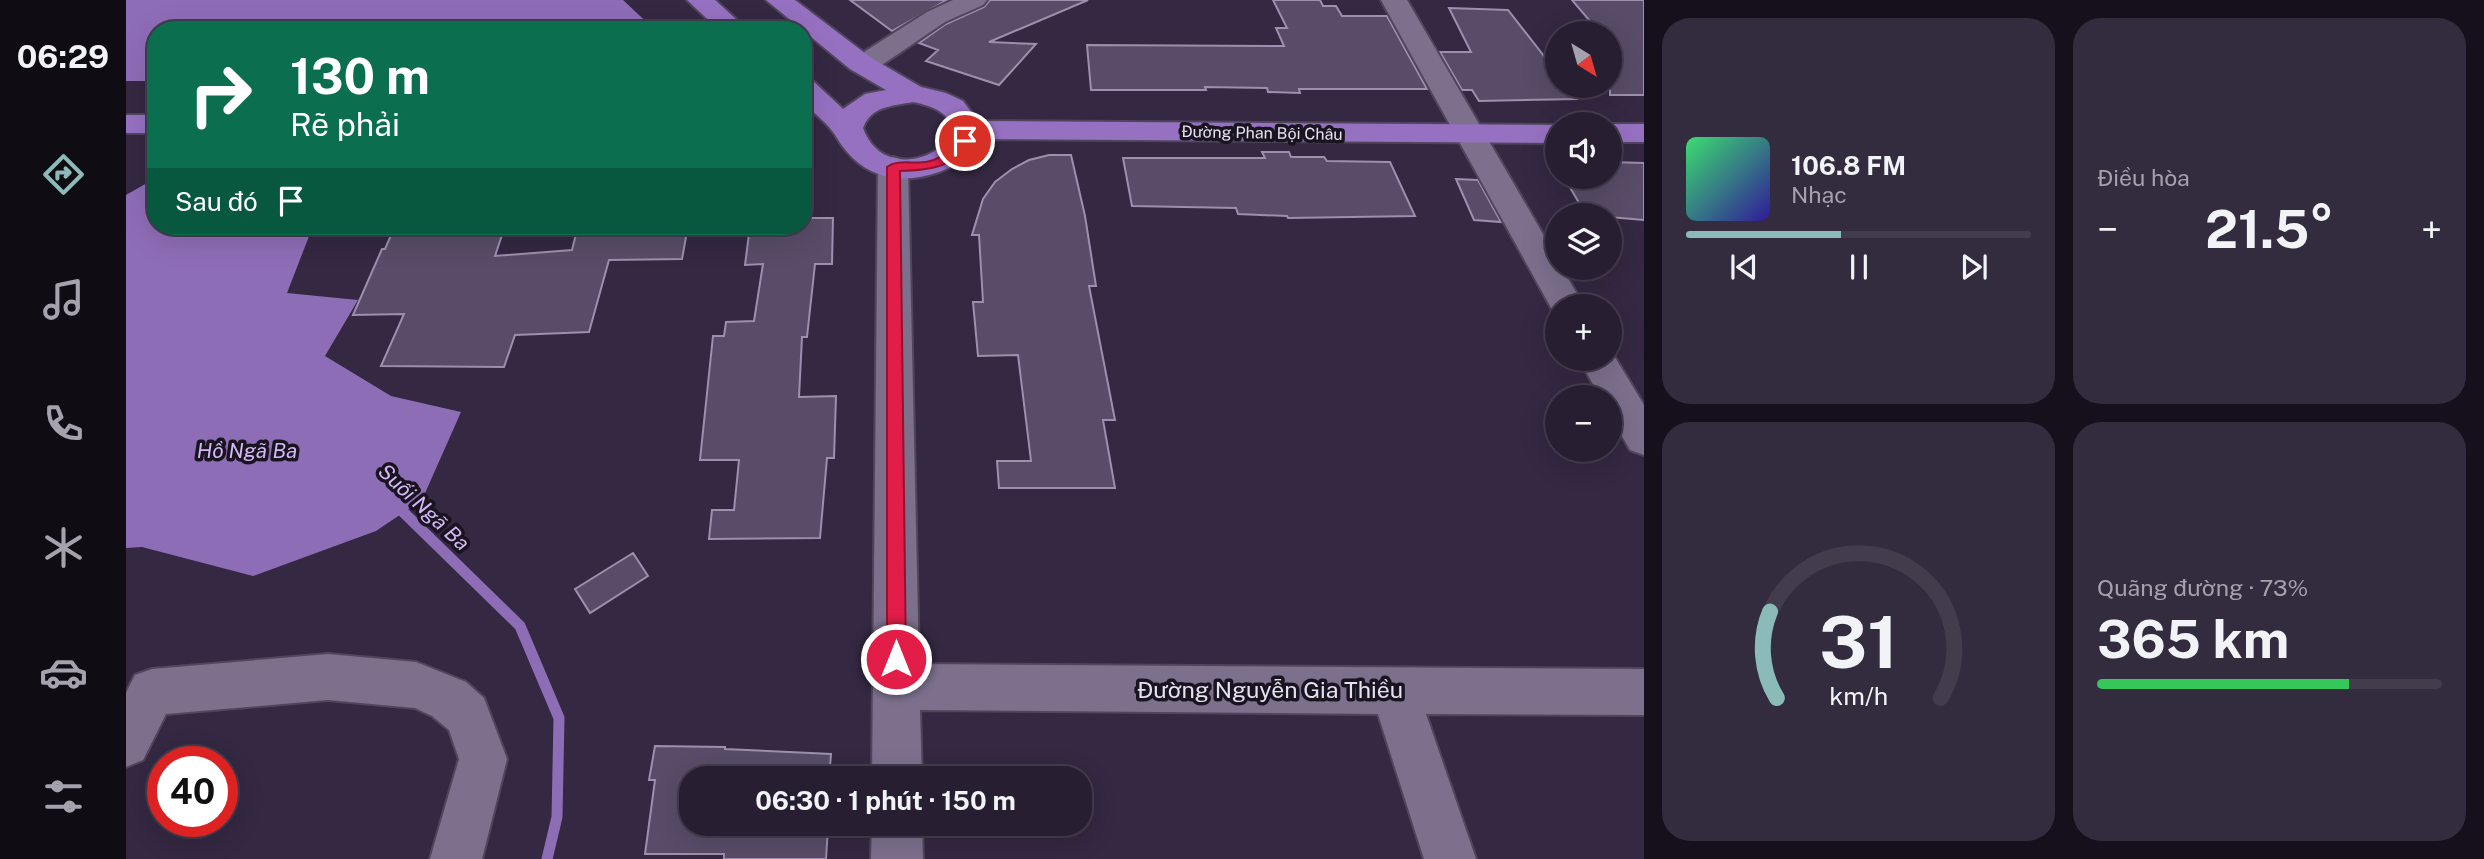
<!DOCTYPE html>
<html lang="vi">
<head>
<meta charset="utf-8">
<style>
  body { margin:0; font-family:"Public Sans",sans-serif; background:#332b3e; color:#f1f3f6; height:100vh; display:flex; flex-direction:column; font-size:26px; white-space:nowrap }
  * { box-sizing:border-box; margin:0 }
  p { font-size:23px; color:#a4a2ac }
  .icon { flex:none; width:38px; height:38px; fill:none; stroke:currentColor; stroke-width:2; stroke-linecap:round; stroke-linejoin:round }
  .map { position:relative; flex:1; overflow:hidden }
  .sheet { display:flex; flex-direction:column; gap:18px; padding:18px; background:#15101c; width:840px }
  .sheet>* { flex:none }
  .hud { position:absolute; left:21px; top:21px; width:665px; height:214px; border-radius:28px; box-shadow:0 7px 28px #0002,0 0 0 2px #433c4d; background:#0b6e4f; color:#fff; overflow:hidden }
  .needle { width:46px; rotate:143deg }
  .tools { position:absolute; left:1419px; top:21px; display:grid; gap:14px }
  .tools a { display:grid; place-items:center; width:77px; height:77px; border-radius:50%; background:#271e32; box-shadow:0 7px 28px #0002,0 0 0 2px #433c4d; font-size:35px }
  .speed { position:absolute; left:21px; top:746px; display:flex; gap:14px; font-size:35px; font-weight:700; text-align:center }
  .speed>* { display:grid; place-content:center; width:91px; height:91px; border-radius:50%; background:#271e32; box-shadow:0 7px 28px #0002,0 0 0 2px #433c4d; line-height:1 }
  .speed .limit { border:10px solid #d22; background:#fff; color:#111 }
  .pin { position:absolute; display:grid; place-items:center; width:60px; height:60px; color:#fff; margin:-30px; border:4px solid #fff; border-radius:50%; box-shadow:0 2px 7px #0007 }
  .me { position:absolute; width:77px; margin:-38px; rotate:0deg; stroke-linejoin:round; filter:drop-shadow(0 0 5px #0008) }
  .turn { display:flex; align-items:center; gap:24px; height:147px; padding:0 28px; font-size:32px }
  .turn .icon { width:91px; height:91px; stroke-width:2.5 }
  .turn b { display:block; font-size:49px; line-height:60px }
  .then { display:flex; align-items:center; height:66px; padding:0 28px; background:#0003; gap:14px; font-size:26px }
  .big { font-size:52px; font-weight:700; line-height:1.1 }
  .sheet .tile { flex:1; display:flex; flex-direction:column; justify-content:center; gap:10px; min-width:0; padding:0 24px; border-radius:28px; background:#332b3e }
  .sheet .dial { align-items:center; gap:0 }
  .dial svg { height:182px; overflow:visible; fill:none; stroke:#433c4d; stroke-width:7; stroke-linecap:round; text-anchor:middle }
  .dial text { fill:#f1f3f6; stroke:none }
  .song { display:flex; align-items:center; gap:21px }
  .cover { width:84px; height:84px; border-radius:10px; background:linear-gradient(135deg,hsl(140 70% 55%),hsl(250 70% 35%)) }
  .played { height:7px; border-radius:4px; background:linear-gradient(90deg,#8bbbb9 45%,#433c4d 45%) }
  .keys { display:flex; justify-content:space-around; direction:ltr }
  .heat { display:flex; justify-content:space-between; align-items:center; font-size:38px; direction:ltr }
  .charge { height:10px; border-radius:5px; background:linear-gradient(90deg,#34c759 73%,#433c4d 0) }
  .sheet .tiles { flex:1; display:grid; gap:18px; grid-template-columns:repeat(2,1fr) }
  .trip { position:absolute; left:553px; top:766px; width:413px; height:70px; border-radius:28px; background:#271e32; box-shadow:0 7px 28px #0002,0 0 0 2px #433c4d; font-weight:700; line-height:70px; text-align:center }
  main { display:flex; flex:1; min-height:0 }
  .tabs { display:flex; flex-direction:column; width:126px; justify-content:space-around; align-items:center; background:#100c14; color:#a4a2ac }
  .tabs .icon { width:49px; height:49px }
  .tabs .active { color:#8bbbb9 }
  .tabs b { font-size:32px; color:#f1f3f6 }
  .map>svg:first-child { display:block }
</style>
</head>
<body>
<main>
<nav class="tabs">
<b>06:29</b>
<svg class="icon active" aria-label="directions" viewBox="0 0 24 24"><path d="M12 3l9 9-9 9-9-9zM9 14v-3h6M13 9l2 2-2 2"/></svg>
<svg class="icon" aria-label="music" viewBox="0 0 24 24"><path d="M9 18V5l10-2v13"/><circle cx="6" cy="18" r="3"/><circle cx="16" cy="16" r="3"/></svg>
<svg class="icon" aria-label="phone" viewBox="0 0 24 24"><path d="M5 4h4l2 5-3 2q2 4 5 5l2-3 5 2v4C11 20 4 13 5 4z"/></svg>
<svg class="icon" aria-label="climate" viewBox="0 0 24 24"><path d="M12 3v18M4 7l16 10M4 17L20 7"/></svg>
<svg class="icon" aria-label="car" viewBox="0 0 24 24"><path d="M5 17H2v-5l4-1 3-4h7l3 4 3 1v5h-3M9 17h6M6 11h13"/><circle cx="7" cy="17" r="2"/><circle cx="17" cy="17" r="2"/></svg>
<svg class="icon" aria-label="filters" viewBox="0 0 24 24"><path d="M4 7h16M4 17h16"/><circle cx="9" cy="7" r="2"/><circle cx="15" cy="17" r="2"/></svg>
</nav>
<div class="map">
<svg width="1518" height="859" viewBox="0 0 1518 859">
  <rect width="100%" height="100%" fill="#342842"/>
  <path fill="#8e6db7" d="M0,0H497L529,30H30V81H0Z
    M30,182V226H187L161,293L232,300L199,356L265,396L335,412L296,500L250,531L127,576L16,547L0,548V195L21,183Z"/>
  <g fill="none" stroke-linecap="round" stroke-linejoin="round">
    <path stroke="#8e6db7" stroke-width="11" d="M270,505L394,626L433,718L431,817L421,859"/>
  </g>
  <path fill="#584c68" stroke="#9c8faf" stroke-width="2" d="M724,0H821L766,31Z
    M864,0H962L863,42L910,44L873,85L800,61L812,50L793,43L820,24L858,7Z
    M1147,0H1194L1197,6H1210L1216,16H1261L1301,89H1173L1174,93L1142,92L1141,88L1079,87L1080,90H965L961,45L1158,46L1150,28H1161Z
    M1446,0H1518V95H1484V33H1474Z
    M1323,8L1382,10L1432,74V86H1441L1451,99L1353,101L1346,90H1336L1314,52H1345Z
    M1136,152H1163L1165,157H1198L1201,161L1264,162L1289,216L1162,218L1161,216L1112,214L1110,208L1006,206L997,158H1139Z
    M923,155H945L959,216L970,286H963L989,420H977L989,488H873L871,461H905L892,355L852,356L847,302H857L853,235H846L857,199L869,182L886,169L903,160Z
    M1484,162L1518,163V220L1460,215L1438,177H1484Z
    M1330,179L1352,180L1375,222L1348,220Z
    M677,218H707L706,264H689L681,337H676L673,397L710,396L708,458H701L694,538L583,539L586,510H608L613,460H574L587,336H598L600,322L628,321L637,264L619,265L624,226H677Z
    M269,226H379L369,256L446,250L452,226H562L556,259L483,260L463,332L389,335L378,367L255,366L278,314L227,315L256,249H259Z
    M507,553L522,576L464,613L449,589Z
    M529,746L599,747V749L705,754L703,779H565V824H588L587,827H702L700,859H598V854H519L529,780H523Z"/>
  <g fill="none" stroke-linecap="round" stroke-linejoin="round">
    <g stroke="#50465c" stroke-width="4">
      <path id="minor" d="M827,0H861L857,5L819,22L747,71L737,73L727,71L723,65L727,59L801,12Z
        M1255,0H1281L1432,260V268H1436L1458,306H1432V316L1429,315Z
        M767,157L778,160L782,167L793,664L1518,669V715L1300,714L1350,859H1298L1252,714L794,710L796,779H746L752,167L756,160Z
        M1484,349L1518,405V455L1504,450L1484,415V397H1474L1453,359H1484Z
        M202,654L290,662L340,682L358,698L381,759L356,859H304L333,759L323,730L306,716L289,708L202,700L40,714L17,760L0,767V693L9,675L26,669Z
        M746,824H796L797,859H745Z"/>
    </g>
    <g stroke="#50465c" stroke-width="4">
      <path id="major" d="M561,0H589L622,30H593Z
        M640,0H669L744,57L795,87L820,93L837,101L852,121L1432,125V143L852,139C844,158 832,165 813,172C771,187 734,176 711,138C704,125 688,113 677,103V79L687,81L717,109L739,94L760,90L724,69ZM787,102C885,121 765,204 737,128C745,106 766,106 787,102Z
        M0,115H30V133H0Z
        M1482,124H1518V142H1484Z"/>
    </g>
    <use href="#minor" fill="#7c708d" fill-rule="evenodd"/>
    <use href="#major" fill="#9671c2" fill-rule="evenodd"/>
  </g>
  <path fill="#e11d48" stroke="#92132f" stroke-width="2" d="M839,138L845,141C827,168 804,170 774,171L780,659L777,666L770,669L763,666L761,659V167C771,159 788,164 800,162C820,159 825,144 839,138Z"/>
  <g text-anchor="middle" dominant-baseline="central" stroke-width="7" stroke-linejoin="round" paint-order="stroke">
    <g font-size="16" fill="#e6e0f0" stroke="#191420">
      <text transform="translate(1136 133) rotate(1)">Đường Phan Bội Châu</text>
    </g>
    <g font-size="21" font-style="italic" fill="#d2b9f5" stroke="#191420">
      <text x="121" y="450">Hồ Ngã Ba</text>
      <text transform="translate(298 507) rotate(43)">Suối Ngã Ba</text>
    </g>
    <g font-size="23" fill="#e6e0f0" stroke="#191420">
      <text x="1144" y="689">Đường Nguyễn Gia Thiều</text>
    </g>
  </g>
</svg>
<div class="tools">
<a><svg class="needle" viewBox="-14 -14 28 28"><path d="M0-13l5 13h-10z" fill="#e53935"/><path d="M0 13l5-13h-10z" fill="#a4a2ac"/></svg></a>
<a><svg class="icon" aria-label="sound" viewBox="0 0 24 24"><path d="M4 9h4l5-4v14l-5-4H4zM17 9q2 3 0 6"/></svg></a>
<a><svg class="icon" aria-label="layers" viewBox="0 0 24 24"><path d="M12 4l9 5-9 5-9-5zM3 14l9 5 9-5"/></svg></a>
<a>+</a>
<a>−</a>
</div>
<div class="speed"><div class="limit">40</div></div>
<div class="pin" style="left:839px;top:141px;background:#d93025"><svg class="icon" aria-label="arrive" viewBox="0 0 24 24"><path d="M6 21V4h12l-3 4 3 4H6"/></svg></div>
<svg class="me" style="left:770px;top:659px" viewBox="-20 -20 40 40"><circle r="17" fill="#e11d48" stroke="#fff" stroke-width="3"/><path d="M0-11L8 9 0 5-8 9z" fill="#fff"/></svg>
<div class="trip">06:30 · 1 phút · 150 m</div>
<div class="hud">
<div class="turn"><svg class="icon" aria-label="right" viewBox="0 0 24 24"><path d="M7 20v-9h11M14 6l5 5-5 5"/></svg><div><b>130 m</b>Rẽ phải</div></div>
<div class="then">Sau đó<svg class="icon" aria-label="arrive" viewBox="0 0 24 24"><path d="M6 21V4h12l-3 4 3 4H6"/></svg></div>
</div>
</div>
<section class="sheet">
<div class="tiles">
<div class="tile">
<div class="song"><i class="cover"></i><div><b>106.8 FM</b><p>Nhạc</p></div></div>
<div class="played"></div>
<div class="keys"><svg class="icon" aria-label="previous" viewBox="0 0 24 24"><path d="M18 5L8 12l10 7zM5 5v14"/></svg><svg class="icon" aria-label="pause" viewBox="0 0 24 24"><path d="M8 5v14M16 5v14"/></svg><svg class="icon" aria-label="next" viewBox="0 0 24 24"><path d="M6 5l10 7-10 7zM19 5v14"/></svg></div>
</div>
<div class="tile"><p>Điều hòa</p>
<div class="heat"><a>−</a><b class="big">21.5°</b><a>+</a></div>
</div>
<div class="tile dial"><svg viewBox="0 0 100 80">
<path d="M14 69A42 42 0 1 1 86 69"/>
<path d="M14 69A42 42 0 0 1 11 31" stroke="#8bbbb9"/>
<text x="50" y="56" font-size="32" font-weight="700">31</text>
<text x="50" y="72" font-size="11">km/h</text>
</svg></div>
<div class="tile"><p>Quãng đường · 73%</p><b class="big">365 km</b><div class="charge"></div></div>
</div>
</section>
</main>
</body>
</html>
